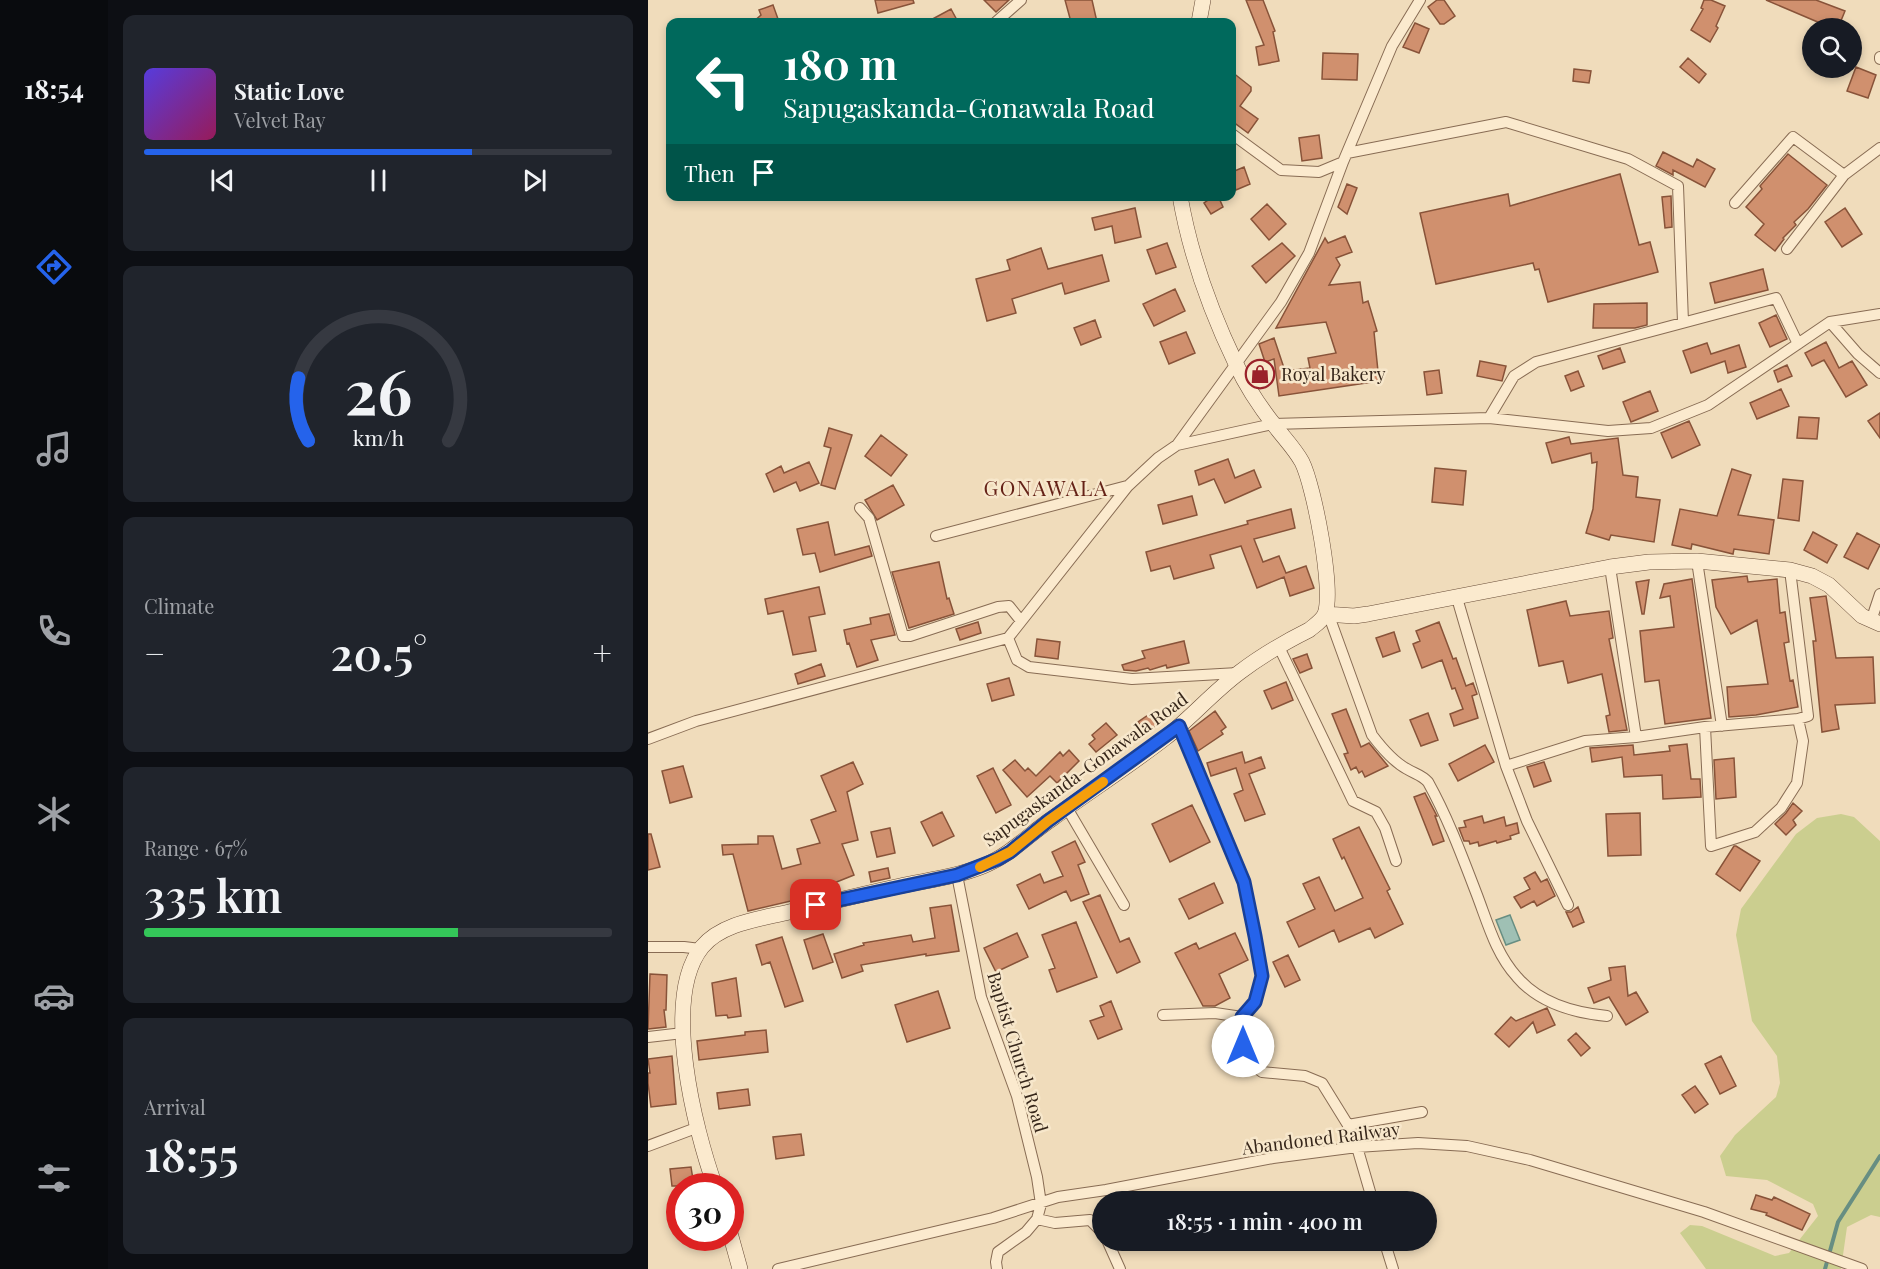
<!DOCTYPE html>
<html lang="en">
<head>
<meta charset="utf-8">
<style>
  body { margin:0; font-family:"Playfair Display",serif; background:#20242c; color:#f1f3f6; height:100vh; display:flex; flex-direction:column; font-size:22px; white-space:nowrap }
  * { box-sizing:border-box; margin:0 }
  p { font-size:20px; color:#9ea1a6 }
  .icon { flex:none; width:33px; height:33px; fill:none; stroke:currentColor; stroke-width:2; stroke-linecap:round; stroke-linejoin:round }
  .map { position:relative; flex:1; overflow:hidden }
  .side { display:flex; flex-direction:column; gap:15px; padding:15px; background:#0d0f14; width:540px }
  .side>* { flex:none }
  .guide { position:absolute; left:18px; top:18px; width:570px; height:183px; border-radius:12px; box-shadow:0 3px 9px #0003; background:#00695c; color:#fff; overflow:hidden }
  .fabs { position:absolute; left:1154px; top:18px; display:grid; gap:12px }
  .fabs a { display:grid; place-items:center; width:60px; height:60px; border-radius:50%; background:#171b24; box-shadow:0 3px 9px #0003; font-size:30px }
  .speed { position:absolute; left:18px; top:1173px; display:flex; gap:12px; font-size:30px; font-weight:700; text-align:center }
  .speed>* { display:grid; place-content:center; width:78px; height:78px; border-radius:50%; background:#171b24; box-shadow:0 3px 9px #0003; line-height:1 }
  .speed .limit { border:9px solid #d22; background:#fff; color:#111 }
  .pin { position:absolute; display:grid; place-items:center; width:51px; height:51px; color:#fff; margin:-26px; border-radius:12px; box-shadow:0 3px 9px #0006 }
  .me { position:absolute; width:66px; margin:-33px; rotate:0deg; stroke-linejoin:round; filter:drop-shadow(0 0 4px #0008) }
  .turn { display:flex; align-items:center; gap:21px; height:126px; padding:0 18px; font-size:27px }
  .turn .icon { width:78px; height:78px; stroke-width:2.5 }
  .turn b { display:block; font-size:42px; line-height:51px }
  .then { display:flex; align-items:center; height:57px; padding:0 18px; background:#0003; gap:12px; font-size:22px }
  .big { font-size:45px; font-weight:600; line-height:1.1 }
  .side .tile { flex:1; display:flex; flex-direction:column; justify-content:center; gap:9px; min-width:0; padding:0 21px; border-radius:12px; background:#20242c }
  .side .dial { align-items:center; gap:0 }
  .dial svg { height:156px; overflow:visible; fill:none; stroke:#363941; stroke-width:7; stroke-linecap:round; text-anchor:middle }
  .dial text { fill:#f1f3f6; stroke:none }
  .song { display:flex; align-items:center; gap:18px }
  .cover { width:72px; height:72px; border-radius:9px; background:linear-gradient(135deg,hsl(250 70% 55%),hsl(330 70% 35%)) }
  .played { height:6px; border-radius:3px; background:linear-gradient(90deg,#2563eb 70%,#363941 70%) }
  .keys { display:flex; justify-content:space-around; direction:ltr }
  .heat { display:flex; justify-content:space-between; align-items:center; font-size:33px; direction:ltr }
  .charge { height:9px; border-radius:4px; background:linear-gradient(90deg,#34c759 67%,#363941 0) }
  .trip { position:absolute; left:444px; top:1191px; width:345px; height:60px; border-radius:30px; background:#171b24; box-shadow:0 3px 9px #0003; font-weight:600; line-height:60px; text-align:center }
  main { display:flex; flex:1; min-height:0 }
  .menu { display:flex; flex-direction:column; width:108px; justify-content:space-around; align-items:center; background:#090b0e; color:#9ea1a6 }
  .menu .icon { width:42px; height:42px }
  .menu .active { color:#2563eb }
  .menu b { font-size:27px; color:#f1f3f6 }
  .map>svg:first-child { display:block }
</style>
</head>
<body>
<main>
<nav class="menu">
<b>18:54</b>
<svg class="icon active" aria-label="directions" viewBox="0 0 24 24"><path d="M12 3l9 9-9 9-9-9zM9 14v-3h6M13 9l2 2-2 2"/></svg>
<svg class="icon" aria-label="music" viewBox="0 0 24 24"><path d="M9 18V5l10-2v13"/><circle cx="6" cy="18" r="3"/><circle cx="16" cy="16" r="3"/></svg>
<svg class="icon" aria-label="phone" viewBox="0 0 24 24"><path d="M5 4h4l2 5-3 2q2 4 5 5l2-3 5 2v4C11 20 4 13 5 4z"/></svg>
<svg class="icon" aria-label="climate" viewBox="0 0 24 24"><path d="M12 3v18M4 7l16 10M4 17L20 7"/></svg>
<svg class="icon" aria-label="car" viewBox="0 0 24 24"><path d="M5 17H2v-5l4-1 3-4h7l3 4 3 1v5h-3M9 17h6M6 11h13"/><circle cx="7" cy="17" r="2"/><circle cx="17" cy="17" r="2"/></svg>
<svg class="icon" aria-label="filters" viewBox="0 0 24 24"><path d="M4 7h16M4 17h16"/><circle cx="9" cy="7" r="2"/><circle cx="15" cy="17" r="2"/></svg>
</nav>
<section class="side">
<div class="tile">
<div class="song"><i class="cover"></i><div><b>Static Love</b><p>Velvet Ray</p></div></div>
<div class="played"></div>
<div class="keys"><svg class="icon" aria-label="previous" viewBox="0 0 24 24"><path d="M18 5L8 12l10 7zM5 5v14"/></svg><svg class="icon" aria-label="pause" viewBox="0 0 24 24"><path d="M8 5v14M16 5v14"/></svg><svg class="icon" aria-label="next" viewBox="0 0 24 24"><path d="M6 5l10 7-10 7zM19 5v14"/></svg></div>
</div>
<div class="tile dial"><svg viewBox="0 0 100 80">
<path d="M14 69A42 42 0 1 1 86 69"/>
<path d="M14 69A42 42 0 0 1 9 37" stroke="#2563eb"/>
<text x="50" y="56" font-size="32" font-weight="700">26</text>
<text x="50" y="72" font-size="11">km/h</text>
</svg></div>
<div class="tile"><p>Climate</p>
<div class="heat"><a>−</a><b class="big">20.5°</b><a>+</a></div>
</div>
<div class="tile"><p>Range · 67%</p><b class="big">335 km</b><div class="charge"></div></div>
<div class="tile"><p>Arrival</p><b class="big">18:55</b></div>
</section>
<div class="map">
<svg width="1232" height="1269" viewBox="0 0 1232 1269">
  <rect width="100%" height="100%" fill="#f0dcbb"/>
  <path fill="#cbce8f" d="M1193,814L1206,817L1232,841V1217L1223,1215L1199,1227L1193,1269H1058L1032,1233L1042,1225L1054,1226L1127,1256L1141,1253L1170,1216L1165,1204L1119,1180L1078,1176L1072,1156L1087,1135L1128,1097L1132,1083L1129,1056L1104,1021L1088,935L1093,909L1148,834L1169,818Z"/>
  <path fill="#9fc0b4" stroke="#678e82" stroke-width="1.5" d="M862,915L872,940L858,945L848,920Z"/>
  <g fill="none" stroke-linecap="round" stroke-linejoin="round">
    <path stroke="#678e82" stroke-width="4" d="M1177,1269L1190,1222L1232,1156"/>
  </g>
  <path fill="#d0906e" stroke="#885339" stroke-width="1.5" d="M227,0H265L266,3L230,13Z
    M336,0H361L348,12Z
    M417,0H444L449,22H423Z
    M598,0H615L627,31L625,32L631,61L611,65L608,47L616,45Z
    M789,0H796L807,16L796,24H792L780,7Z
    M1056,0H1063L1077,6L1068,26L1070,28L1062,42L1043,30L1055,9L1053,8Z
    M1118,0H1168L1197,11L1190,28H1170L1172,23Z
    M125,5L130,19L120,22H105L113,15L111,10Z
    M303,9L310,22H279Z
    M767,23L781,29L771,53L755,47Z
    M675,53L710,54L709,80L674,79Z
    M1040,58L1058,74L1051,83L1032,67Z
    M1208,67L1228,75L1220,98L1199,91Z
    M926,69L943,71L941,83L925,81Z
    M584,72L603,87V91L592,106L610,119L600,133L584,121Z
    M671,135L674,158L654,161L651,138Z
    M1015,152L1045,167L1049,159L1067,169L1057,187L1025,170V175L1008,166Z
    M1140,154L1179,185L1160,209L1146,222L1148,225L1135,238L1136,239L1127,251L1107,235L1116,224L1098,207L1114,189L1112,186Z
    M596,167L602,184L588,190L584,180V172Z
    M972,174L991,245L1002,242L1010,272L900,302L891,269L887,270L885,263L788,284L772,213L860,194L862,206Z
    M699,184L709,188L699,214L690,207Z
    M566,196H570L575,207L563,214L556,203Z
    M1023,196L1024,227L1017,228L1014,197Z
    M619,204L638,224L621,240L603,219Z
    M487,208L493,237L467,243L464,226L447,230L444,218Z
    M1197,208L1214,234L1194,247L1177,222Z
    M697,236L704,252L688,258L692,265L681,285L712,282L715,303L720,301L729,331L726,332L731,381L631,396L626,359L617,362L611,344L626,338L637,371L662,368L660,358L688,353L678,322L628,328L677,238L680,243Z
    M519,243L528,267L508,274L499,250Z
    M634,243L647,256L618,283L604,266Z
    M393,248L400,269L454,255L461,281L417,294L414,283L364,299L368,313L339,321L328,279L362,270L359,260Z
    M1115,269L1120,290L1067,303L1062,283Z
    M527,289L537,311L506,326L495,304Z
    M999,303V325L987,328H945L946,304Z
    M1128,315L1139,339L1122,347L1111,323Z
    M447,320L453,337L433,345L426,328Z
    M538,332L547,353L521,364L512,342Z
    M1178,342L1191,368L1204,361L1219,385L1198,397L1176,360L1164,366L1157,353Z
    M1059,343L1063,354L1091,345L1098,367L1080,373L1077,361L1043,373L1035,351Z
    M972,348L977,362L955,369L950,356Z
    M832,361L858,366L854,381L829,376Z
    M1139,365L1144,376L1130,382L1126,371Z
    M791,370L794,393L779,395L776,372Z
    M930,371L936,386L923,391L917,376Z
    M1133,389L1141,406L1109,419L1102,403Z
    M1002,391L1010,411L983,422L975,402Z
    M1232,413V438L1220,421Z
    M1151,417L1171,418L1169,439L1149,438Z
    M1041,421L1052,445L1024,458L1013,433Z
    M181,428L204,435L187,489L173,485L183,448L176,446Z
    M233,435L259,455L243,476L217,456Z
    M921,437L923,444L970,438L975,475L990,477L988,497L1012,500L1006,542L963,535L961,540L938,533L945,509L949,462L944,463L943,453L904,463L898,443Z
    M580,459L587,478L606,470L613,487L577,503L566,479L551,485L547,471Z
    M161,462L171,483L152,491L148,482L126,492L118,474L133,466L136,473Z
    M787,468L818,471L815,505L784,502Z
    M1084,469L1103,475L1090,515L1126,520L1121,554L1086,549L1085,554L1044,544L1043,549L1024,545L1032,509L1069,516Z
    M1135,479L1155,481L1151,521L1130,518Z
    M245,485L256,505L229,520L217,500Z
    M544,496L549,515L515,524L510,505Z
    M643,509L647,528L606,539L615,562L631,556L638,573L658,566L666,588L642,596L636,577L609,588L593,546L562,555L566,568L526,579L522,566L503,571L498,552L600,524L599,521Z
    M180,522L187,555L221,546L224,556L172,572L167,553L155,555L149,529Z
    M1165,532L1189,545L1179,563L1156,550Z
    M1209,533L1232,545L1220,569L1196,557Z
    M291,562L299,599L301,598L306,614L261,628L244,572Z
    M1099,576L1100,582L1129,579L1132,613L1137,612L1141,642L1136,643L1142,681L1145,680L1150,707L1108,715L1081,717L1079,687L1120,684L1109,620L1083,634L1068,607L1064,580Z
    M1044,579L1063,718L1017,724L1011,680L997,682L992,631L1026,627L1022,596L1012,598L1016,584Z
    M1001,580L996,614H994L988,582Z
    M171,587L177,614L161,617L168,651L145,655L135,611L120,614L117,599Z
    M1178,596L1188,658L1225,657L1227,703L1187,705L1191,729L1174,732L1165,641H1168L1162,598Z
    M918,601L922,616L961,611L965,638L961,639L979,730L961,732L958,716L962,715L954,674L920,683L915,661L891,666L879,610Z
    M241,614L247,635L223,640L230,660L209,667L201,643L199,644L196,630L223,624L222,618Z
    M330,622L333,633L312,640L308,629Z
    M791,622L805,659L808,658L818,686L825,683L829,694L824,696L830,718L806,726L802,714L815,709L807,688L804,689L794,660L774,668L765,644L772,641L768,631Z
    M746,632L752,651L735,657L728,638Z
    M389,639L412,642L410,659L387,656Z
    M536,641L541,663L519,668L518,665L502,670L500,668L488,671L476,670L474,665L497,658L494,651Z
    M659,654L664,668L652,673L645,659Z
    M173,664L177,676L150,684L147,674Z
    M361,678L366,695L344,701L339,684Z
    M638,682L645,700L624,709L616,691Z
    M698,709L713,747L721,743L740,766L717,777L714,771L711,773L708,767L703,770L696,754L700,753L684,714Z
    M506,711L514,721L498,733L490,722Z
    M567,711L578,727L573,731L575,734L550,751L541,731Z
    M780,713L790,740L773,746L762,720Z
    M458,723L469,735L448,752L441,744L447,739L444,735Z
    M1039,744L1043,779H1052L1053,797L1015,799L1014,775L976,777L974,757L944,762L942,748L985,745L986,755L1022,751L1021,746Z
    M837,745L846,762L810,781L801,764Z
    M421,750L431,761L409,783L402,776L379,797L355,770L367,760L377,771L380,768L388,776L412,752L415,756Z
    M594,752L597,763L613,757L617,768L601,774L617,814L597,821L586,794L595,790L588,768L563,776L559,763Z
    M1086,758L1088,797L1068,799L1066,760Z
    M205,762L215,784L199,792L210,840L194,844L206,875L176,887L177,893L100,911L85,854L75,855L74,845L110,844V836H125L134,869L153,864L149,849L172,843L163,820L188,811L173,776Z
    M896,762L903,781L886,787L879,767Z
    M35,766L44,797L22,803L14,771Z
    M345,768L363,805L348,813L329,776Z
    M777,793L789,816H787L796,841L785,845L766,797Z
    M1145,803L1154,811L1145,820L1148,825L1138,835L1127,824L1138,813Z
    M544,805L562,842L522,862L504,824Z
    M294,812L306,836L285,846L273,822Z
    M992,813L993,855L960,856L958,814Z
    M834,816L836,823L856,817L858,826L869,823L871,833L862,836L863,839L849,843L848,841L831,846L830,842L822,844L821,841H816L811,828L818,827L816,821Z
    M711,827L742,889L739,891L755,924L727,938L722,928L691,942L686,930L651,947L639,922L667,909L655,884L671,877L687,911L715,898L696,857L694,859L685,839Z
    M242,828L247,853L229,857L223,832Z
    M0,834H3L12,867L0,870Z
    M427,841L437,862L430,865L441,894L423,901L418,891L381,909L369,885L392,874L396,883L415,876L404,852Z
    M1086,846H1088L1112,861L1092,891L1068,874Z
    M240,868L242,878L223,882L221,872Z
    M887,872L893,882L899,879L907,896L889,906L886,901L873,908L866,897L882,889L876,878Z
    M566,883L575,903L541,919L531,899Z
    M452,895L472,942L481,938L492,962L469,973L435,902Z
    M303,905L311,951L278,956V954L213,965L215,971L194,978L186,954L216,945L215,943L263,935L265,942L287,938L282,908Z
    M930,907L936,922L925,927L918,912H923Z
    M428,922L449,977L409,992L401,970L407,968L394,935Z
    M369,933L380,957L348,972L336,948Z
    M587,933L600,960L571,974L582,998L567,1006H555L527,953L548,943L551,949Z
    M175,934L185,962L165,969L156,940Z
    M134,937L155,1001L137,1007L122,962L114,965L108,945Z
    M640,955L652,980L637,987L625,962Z
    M977,966L980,996L988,992L1000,1012L978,1025L961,997L946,1003L940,988L963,980L961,968Z
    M2,974L19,975L18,1010H16L18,1027L0,1029Z
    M88,978L93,1016L80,1018L79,1015L68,1016L64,983Z
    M290,991L302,1028L259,1042L247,1005Z
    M463,1001L474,1029L450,1039L442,1021L456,1016L452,1006Z
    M899,1008L907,1025L889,1033L885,1022L861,1047L847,1034L863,1017L868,1021Z
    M118,1030L120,1052L51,1060L49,1041L97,1035V1032Z
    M928,1033L942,1048L933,1056L920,1040Z
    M24,1056L28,1104L3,1107L0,1083V1073H2L0,1059Z
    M1073,1056L1088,1086L1072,1094L1057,1064Z
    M1047,1086L1060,1104L1047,1113L1034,1095Z
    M100,1089L102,1105L71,1109L69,1093Z
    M153,1134L156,1155L128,1159L125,1137Z
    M43,1167L46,1186H24L22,1169Z
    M1108,1195L1124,1200L1126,1197L1162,1214L1154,1230L1118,1215L1119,1213L1103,1209Z"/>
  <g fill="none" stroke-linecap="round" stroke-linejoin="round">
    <g stroke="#886c54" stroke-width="12">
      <path id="street" d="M348,22L373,0
        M1232,57V59
        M584,134L633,170L671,172L695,162L744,46L772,0
        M699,153L858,122L980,159L1030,186L1035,322
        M1087,203L1145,137L1196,175
        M1139,249L1196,175L1232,148
        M1182,322L1210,354L1232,373
        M841,418L866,376L888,362L1128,298L1150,344
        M529,445L633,302L661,253L695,162
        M212,508L221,518L255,636H262L350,607L361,606L373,621
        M288,536L479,486
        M1049,561L1074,726
        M962,567L988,737L1057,727L1150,719L1160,716L1142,570
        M809,598L858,766L879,821L920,905
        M681,616L724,735C733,747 746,762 759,769C767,774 774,775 780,782C800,818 814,856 829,895C840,924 848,954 869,977C891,1003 927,1013 959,1016
        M1223,621L1232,594
        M360,638L369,660L381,667L484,679L590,673
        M631,647L705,801L728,812L737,828L748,861
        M531,726L596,882L607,936L614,976L607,1002L594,1017L592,1033L598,1060L614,1072L657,1076L674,1083L700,1125L709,1147L725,1202
        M1057,727L1063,846L1107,832L1133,808L1149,783L1155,741L1150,719
        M0,739L48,721L360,638L480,486L510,458L529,445L625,424L841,418L960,431L1003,428L1060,405L1182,322L1232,314
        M858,766L937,741L988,737
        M419,808L476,905
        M309,875L333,997L369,1096L389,1177L393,1204L389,1219L378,1232L350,1252L348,1262L349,1269
        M0,947H36L52,949
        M515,1015L567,1013L594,1017
        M0,1037L35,1033
        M700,1125L774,1112
        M0,1146L48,1128
        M389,1219L407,1223L442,1220L454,1232
        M459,1240L472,1269
        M736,1240L745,1269
        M130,1269L345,1218L410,1197L458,1190L625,1158L709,1147L770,1143L819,1146L882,1160L1056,1212L1214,1269"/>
    </g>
    <g stroke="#694d38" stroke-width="16">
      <path id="secondary" d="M551,22L555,0
        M677,614L706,616L720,614L962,567L1001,562L1049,561L1142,570L1164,576L1181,585L1214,616L1232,624
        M67,1186C47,1130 13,998 54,947C74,923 112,919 141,912C178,903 215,894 252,886C280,880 308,877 335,866C363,855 381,834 405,818C442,791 481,766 517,738C543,718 565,692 592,672C613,656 637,642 661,630C667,625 674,621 677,614C686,590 666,486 654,462C647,449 636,438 627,426C612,407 598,386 588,364C563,312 542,254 532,196
        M82,1233L92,1269"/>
    </g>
    <use href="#street" stroke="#fbeace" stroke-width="10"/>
    <use href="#secondary" stroke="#fbeace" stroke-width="15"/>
  </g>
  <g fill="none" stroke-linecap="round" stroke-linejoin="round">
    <g stroke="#184099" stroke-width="15">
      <path id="route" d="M168,905L309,875L350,859L362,852L400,821L531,726L596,882L607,936L614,976L607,1002L594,1017L592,1033L595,1046"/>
    </g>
    <use href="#route" stroke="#2563eb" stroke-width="10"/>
    <path stroke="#f59e0b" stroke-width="10" d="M332,867L362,852L400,821L455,782"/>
  </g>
  <defs>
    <g id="shop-ring" transform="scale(1.5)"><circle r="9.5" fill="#f7e7cb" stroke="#9a212a" stroke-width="1.5"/><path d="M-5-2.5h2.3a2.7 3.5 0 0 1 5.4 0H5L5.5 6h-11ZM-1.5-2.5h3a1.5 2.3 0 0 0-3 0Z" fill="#9a212a"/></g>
  </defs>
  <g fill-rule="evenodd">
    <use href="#shop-ring" x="612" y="374"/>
  </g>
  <g text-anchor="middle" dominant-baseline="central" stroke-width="5" stroke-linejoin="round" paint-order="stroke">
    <g font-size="18" fill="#36261a" stroke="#f7e7cb" text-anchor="start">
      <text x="633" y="374">Royal Bakery</text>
    </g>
    <g font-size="18" fill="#36261a" stroke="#f7e7cb">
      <text transform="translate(437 769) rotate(-36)">Sapugaskanda-Gonawala Road</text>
      <text transform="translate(370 1052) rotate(73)">Baptist Church Road</text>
      <text transform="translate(673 1138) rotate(-7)">Abandoned Railway</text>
    </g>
    <g font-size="21" letter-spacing="1.5" fill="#652217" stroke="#f7e7cb">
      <text x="398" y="487">GONAWALA</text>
    </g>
  </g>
</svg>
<div class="fabs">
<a><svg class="icon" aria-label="search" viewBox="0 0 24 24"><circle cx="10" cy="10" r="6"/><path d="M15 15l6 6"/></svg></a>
</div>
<div class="speed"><div class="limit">30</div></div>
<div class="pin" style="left:168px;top:905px;background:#d93025"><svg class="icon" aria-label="arrive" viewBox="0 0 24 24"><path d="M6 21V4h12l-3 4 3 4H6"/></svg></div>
<svg class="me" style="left:595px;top:1046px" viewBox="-20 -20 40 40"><circle r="19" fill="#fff"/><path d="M0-13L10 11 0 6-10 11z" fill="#2563eb"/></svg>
<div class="trip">18:55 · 1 min · 400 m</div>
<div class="guide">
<div class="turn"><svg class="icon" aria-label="left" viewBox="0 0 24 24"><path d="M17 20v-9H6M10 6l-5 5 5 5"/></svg><div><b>180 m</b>Sapugaskanda-Gonawala Road</div></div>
<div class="then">Then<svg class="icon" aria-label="arrive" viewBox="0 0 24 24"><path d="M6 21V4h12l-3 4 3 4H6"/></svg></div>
</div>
</div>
</main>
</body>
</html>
